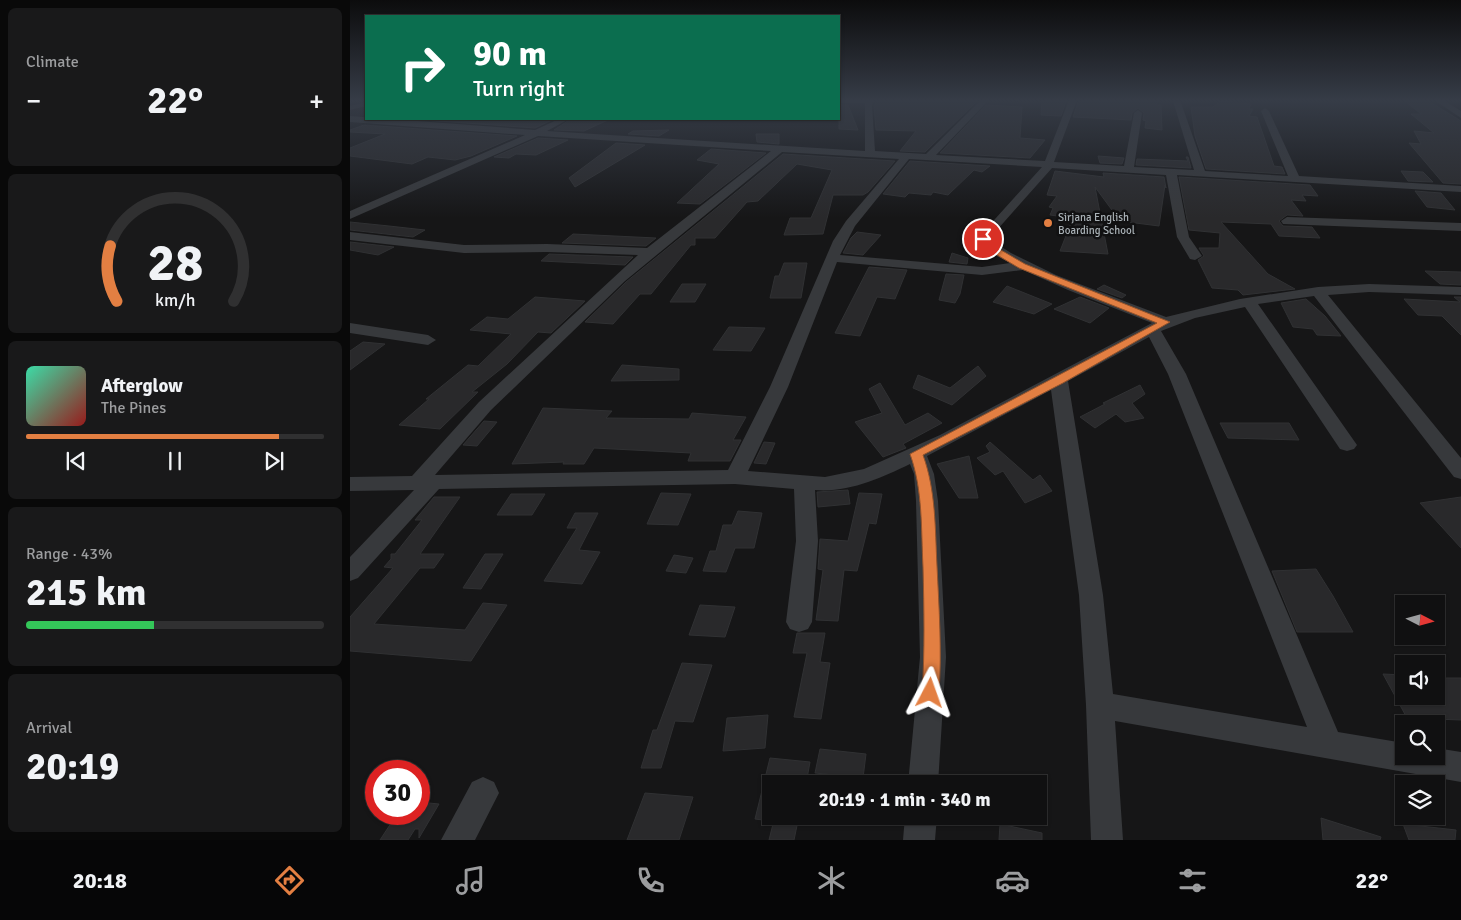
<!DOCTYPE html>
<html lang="en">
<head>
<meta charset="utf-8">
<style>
  body { margin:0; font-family:Signika,sans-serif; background:#19191a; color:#f1f3f6; height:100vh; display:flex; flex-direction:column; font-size:19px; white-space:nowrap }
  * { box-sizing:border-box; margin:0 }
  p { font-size:16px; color:#9c9d9f }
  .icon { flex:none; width:28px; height:28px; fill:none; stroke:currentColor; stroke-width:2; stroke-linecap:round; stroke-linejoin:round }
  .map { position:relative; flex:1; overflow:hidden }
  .sheet { display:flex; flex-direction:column; gap:8px; padding:8px; background:#090909; width:350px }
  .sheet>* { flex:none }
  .hud { position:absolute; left:15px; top:15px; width:475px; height:105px; border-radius:0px; box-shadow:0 1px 4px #0004,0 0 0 1px #303031; background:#0b6e4f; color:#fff; overflow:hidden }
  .needle { width:32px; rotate:96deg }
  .controls { position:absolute; left:1045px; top:595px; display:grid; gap:10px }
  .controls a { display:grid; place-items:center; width:50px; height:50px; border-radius:0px; background:#101011; box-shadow:0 1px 4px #0004,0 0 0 1px #303031; font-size:25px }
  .speed { position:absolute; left:15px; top:760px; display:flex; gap:10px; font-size:25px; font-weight:700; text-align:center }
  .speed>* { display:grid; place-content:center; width:65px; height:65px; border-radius:50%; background:#101011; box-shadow:0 1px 4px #0004,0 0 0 1px #303031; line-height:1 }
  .speed .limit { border:8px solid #d22; background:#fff; color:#111 }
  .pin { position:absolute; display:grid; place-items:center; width:42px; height:42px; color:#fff; margin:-21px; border:2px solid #fff; border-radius:50%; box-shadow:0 1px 5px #0007 }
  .me { position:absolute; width:55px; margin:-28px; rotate:4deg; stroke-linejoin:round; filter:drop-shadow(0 0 4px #0008) }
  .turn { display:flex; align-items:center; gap:18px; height:105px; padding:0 25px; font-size:22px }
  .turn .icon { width:65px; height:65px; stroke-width:2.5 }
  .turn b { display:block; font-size:35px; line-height:42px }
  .big { font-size:38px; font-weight:700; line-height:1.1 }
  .sheet .card { flex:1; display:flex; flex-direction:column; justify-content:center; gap:8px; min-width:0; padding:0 18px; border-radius:8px; background:#19191a }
  .sheet .dial { align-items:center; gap:0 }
  .dial svg { height:130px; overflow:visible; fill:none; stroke:#303031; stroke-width:7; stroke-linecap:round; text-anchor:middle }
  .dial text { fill:#f1f3f6; stroke:none }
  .song { display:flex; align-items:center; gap:15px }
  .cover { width:60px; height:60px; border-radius:8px; background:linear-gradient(135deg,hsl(160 70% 55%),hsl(0 70% 35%)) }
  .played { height:5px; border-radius:2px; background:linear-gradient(90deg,#e37f42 85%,#303031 85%) }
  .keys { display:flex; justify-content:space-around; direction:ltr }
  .heat { display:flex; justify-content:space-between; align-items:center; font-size:28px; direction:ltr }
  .charge { height:8px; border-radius:4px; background:linear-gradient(90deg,#34c759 43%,#303031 0) }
  .trip { position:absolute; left:412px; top:775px; width:285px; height:50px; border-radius:0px; background:#101011; box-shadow:0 1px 4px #0004,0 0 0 1px #303031; font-weight:700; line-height:50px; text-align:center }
  .dock { display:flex; height:80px; justify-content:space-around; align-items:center; background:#060607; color:#9c9d9f }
  .dock .icon { width:35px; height:35px }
  .dock .active { color:#e37f42 }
  .dock b { font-size:22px; color:#f1f3f6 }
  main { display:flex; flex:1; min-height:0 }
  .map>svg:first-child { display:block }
</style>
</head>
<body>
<main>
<section class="sheet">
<div class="card"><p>Climate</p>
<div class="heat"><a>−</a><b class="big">22°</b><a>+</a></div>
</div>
<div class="card dial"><svg viewBox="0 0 100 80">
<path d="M14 69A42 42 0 1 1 86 69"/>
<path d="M14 69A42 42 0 0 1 10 35" stroke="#e37f42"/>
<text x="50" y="56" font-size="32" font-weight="700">28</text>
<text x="50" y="72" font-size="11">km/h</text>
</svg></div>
<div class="card">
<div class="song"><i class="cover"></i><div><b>Afterglow</b><p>The Pines</p></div></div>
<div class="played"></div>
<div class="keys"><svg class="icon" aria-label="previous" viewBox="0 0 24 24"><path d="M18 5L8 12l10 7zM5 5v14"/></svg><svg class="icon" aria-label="pause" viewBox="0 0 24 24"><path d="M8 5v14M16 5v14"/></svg><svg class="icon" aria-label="next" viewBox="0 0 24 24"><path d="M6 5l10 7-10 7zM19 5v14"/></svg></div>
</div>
<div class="card"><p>Range · 43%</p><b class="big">215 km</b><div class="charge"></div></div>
<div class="card"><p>Arrival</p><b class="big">20:19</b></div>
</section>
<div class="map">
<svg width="1111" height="840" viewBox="0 0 1111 840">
  <rect width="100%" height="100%" fill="#161617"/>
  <path fill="#29292b" stroke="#303133" d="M527,100H628L575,152L550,151L566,131L526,130L524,106Z
    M692,100L716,101L711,116L691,115Z
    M732,100H808L806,105H811L812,130L795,128L796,121L793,120L794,113L788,108L782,113L781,120L723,117L728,102H733Z
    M1054,100H1077L1111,121V184L1093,183L1059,143L1071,144L1064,131L1084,133L1061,114H1071Z
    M871,101L901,104L899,109H903L899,116L907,117L924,166L932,167L935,174L856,169L845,136L841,107H863Z
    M489,105H498L508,130L489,129Z
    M636,105L672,107L670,138L695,140L680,158L590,153Z
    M61,119H204L185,128Z
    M221,119H260L234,131L204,130Z
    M14,125L167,136L121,156L105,160L78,157L62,164L0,156V148L35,134L0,132V130Z
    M319,130L309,136L278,134L283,131Z
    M406,134H429V144L407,142Z
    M188,138L218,140L186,155L166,154L159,158L144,157Z
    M266,143L295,145L225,187L219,178Z
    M361,149L416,153L350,204L327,203L369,164L347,160Z
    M433,154L545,161L518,192L513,195H483L473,234L434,235L440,218H461L482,170L447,164L408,201L397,202L365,238H345V245H341L301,294H290L263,324L235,322L276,282Z
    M748,156L774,158L772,164L750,163Z
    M836,157H838L841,168L786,165L787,159L838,161Z
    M560,161L640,166L632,172L624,170L598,195L583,192L581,195L559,193L555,197L533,194Z
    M705,171L754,177L753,173L814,177L816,188L815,185L809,226L770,221L745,187L758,254L710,251L723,218L700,215L703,208L699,207L707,196L697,195Z
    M1051,171L1073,172L1083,182L1058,181Z
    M829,177L960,185L968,196L952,195L956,201L941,200L953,216L937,215L929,221L933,226L962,227L970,238L929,236L921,224L871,222L918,274L945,289L893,295L888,290L862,288L848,260L854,256L849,248H869L870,233L839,230Z
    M1065,191L1091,193L1105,210L1077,207Z
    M0,222L39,226L75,230L63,237L0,230Z
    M507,232L531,235L513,255L493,253L501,238Z
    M223,234L244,235L306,238L296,246L212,243Z
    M0,242L44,247L28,255L0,250Z
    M602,253L618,258L617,264L599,262Z
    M199,254L283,257L275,265L191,261Z
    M434,263H457L451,298H420L425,276H429Z
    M519,267L557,270L545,299L527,297L510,336L485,333Z
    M1075,271L1111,272V285L1090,284Z
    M596,274L614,275L610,294L605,303L589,300Z
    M332,284H356L345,302H320Z
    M754,285L776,295L772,298L747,289Z
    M657,286L702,304L684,314L643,302Z
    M185,297L235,301L201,333L188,332L157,364L122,392H128L90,429L49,425L79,399H76L118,365L128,366L161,334L120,330L137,317L158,319Z
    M730,297L759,308L740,323L704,309Z
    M1104,297H1111V335L1092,316L1068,315L1054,299L1110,302Z
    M956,299L975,316L991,336L967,335L963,329L943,327L931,303Z
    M379,327L415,328L401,351L363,350Z
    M13,342L35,344L0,370V351Z
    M272,365L329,369V380L261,381Z
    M628,366L636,376L602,405L563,388L568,375L600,388Z
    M530,383L555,425L578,413L592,423L553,444L556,448L533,457L505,422L532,413L519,389Z
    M790,385L795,394L782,403L794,418L775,422L766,414L745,428L730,417L755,404L753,403Z
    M193,408L262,411L256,418L339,419L342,413L396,417L383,440H391L380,461H338L341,453L244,448L234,464H213L214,462L162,464Z
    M134,421L147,422L127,446L113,445Z
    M870,423H939L949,440L878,438Z
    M414,442L425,443L416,464L404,463Z
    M640,442L683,480L690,475L702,491L675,503L653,471L645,475L627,458L640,452L636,446Z
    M619,456L628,498H609L587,464Z
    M498,490L500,504L468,507L467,492Z
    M311,493L341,494L328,525L297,524Z
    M509,493L532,494L526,524L519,523L507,571L494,570L488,621L466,620L473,570L468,569L470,539L498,541Z
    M161,494H195L182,515H147Z
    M84,497H110L70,554H94L84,568H70L24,624L115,630L133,603L157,605L121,661L0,651V617L43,568L34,567L41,559V554H45L72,520H65Z
    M1111,497V548L1070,503Z
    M388,511L412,513L404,548H385L376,572L353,571L360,551H366L373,525H382Z
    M225,513H248L229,550L250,552L232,584L194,581L227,528H217Z
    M135,554H153L131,589L113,588Z
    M324,555L343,558L336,573L316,571Z
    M966,569L983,596L1003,632H947L922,571Z
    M350,605L385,607L375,637L339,635Z
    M447,633H475L470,662L480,663L471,719L444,717L457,653H443Z
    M332,663L362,665L343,722L325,721L311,768H291L303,730H307Z
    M1033,674L1054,675V696H1086V678H1111V720L1057,718Z
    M418,715L415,748L373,751L377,718Z
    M470,749L516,754L513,778L465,773Z
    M420,758L460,762L456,784H421V821L405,819Z
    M295,793L343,797L329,840H277Z
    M69,802L89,804L69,838V829H65L58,840H30L47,814H69Z
    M425,816H449L444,840H419Z
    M971,818L1031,837L1030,840H973Z
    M650,824L692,833V840H649Z
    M1053,824L1106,830L1105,840H1059Z"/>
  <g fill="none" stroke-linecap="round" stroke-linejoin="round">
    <path fill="#37393c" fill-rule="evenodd" d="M489,100H524L522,105L525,151L576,154L631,100H639L586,155L695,161L719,100H727L704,162L774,166L784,113L788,110L792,113L784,167L844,170L823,101L830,100L855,171L938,176L911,111L915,108L919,111L949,176L1111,186V192L827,175L839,237L852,256L845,260L840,259L827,237L816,175L702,168L639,239L661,253L706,275L816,317L890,299L968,287L1019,284L1111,287V295L1019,292L978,295L1111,458V479L1104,477L964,296L908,304L1007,445L1004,449L997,451L990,449L895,307L845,318L811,331L836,374L988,732L1054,743V756H1086V748L1111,752V782L765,721L773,840H741L736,705L729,595L701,390L577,456L584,474L588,501L596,657L588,784H558L570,657L566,501L564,474L560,464C531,478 498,493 465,490L468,541L462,622L458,629L449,632L440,629L436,622L446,541L444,489L385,484L89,489L8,578L0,581V557L64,490L0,491V477L62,476L129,402L288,255L197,252L114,253L0,240V232L114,245L197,244L297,248L421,151L188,136L0,219V211L175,135L0,122V116L185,130L209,119H219L197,131L515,151V103H489ZM432,152L549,159L496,221L483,241L420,387L378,470L85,475L141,410L275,281ZM559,159L692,167L627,239L630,247L660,263L632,267L490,255L505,226ZM487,262L632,275L673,270L718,290L802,323L590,435L514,469L475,477L398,471L438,387ZM799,337L818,374L957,727L763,694L753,595L718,381Z
      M1084,100H1093L1111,111V118Z
      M16,102V106L0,110V106Z
      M937,217L1111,223V231L933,224L931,221Z
      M0,323L78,335L86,340L78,345L0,333Z
      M133,777L144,782L149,793L125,840H91L122,782Z
      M555,816H587L585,840H553Z"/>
  </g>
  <linearGradient id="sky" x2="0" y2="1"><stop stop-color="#0c0c0d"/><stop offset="0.46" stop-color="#363c47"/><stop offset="1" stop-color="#363c47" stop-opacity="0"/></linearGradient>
  <rect width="1111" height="218" fill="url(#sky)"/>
  <path fill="#e37f42" stroke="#94532b" d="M631,238H636L639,243L675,264L820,322L713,383L573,455C586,491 585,528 587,566C589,608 592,650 589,693L586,698L580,701L574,698L572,693C575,651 574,609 573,567C571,529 573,490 560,454L807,323L669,268L632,246Z"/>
  <circle fill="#e37f42" stroke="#111112" stroke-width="2" cx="698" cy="223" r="5"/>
  <g text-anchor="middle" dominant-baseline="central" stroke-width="5" stroke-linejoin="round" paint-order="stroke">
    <g font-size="11" fill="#a9b1b6" stroke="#111112" text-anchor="start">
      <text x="708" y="217">Sirjana English<tspan x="708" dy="13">Boarding School</tspan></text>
    </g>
  </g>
</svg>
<div class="controls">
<a><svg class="needle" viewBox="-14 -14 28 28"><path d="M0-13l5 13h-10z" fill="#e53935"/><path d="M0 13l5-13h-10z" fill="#9c9d9f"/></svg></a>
<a><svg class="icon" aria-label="sound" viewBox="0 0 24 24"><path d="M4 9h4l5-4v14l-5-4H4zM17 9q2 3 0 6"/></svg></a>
<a><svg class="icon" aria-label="search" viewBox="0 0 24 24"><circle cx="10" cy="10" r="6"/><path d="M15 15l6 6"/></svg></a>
<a><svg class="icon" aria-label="layers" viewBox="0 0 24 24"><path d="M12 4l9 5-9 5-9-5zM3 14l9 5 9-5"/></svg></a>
</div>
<div class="speed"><div class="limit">30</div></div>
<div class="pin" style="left:633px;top:239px;background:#d93025"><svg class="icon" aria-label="arrive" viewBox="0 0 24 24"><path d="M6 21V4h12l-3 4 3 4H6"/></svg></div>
<svg class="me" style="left:580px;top:693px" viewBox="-20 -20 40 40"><path d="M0-17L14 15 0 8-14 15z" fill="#e37f42" stroke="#fff" stroke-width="4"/></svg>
<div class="trip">20:19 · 1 min · 340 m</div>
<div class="hud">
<div class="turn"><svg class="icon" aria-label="right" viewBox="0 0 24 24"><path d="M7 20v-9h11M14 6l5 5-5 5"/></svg><div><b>90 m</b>Turn right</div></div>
</div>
</div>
</main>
<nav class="dock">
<b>20:18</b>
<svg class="icon active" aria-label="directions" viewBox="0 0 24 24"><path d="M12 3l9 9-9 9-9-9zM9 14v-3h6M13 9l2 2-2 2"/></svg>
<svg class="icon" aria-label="music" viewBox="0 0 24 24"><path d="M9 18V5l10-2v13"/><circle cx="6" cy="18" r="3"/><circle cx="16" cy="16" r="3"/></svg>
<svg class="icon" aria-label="phone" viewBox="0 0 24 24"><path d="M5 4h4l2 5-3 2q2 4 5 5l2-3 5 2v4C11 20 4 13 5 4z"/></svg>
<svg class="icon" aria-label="climate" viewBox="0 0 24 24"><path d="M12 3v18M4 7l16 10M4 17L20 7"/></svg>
<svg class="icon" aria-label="car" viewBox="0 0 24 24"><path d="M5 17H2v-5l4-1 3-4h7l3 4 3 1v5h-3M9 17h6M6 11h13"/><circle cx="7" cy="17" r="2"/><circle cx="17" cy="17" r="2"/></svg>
<svg class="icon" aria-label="filters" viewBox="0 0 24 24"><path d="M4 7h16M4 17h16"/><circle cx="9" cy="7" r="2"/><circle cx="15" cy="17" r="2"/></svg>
<b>22°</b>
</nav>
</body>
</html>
